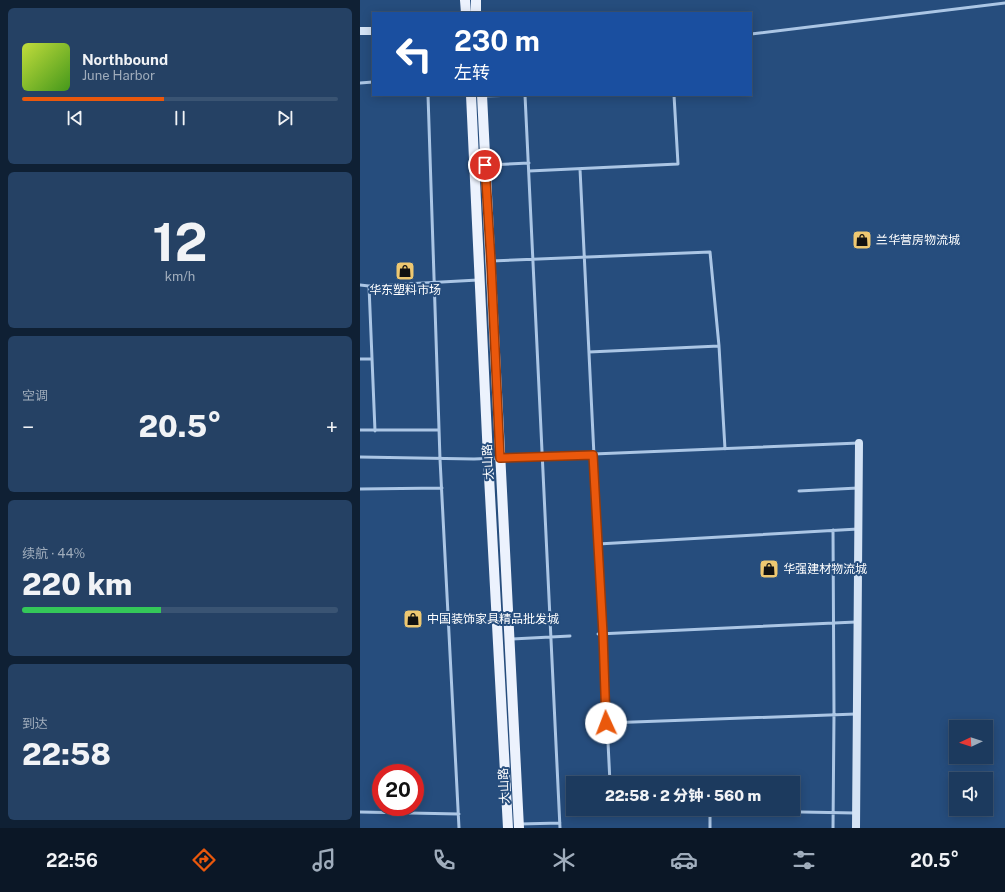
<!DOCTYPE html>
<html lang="zh">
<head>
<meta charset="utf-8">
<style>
  body { margin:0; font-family:"Public Sans","Noto Sans SC",sans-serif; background:#254164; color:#f1f3f6; height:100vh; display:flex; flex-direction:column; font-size:15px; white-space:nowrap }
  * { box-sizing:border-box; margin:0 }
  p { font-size:13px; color:#a0adbc }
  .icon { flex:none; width:22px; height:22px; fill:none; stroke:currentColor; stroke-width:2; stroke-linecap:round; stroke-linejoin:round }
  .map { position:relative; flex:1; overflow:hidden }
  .side { display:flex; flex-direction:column; gap:8px; padding:8px; background:#0f2034; width:360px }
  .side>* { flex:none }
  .banner { position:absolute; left:12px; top:12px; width:380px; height:84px; border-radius:0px; box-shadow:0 2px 10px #0003,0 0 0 1px #3a5473; background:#1a4fa0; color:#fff; overflow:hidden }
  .needle { width:26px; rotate:266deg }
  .buttons { position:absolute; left:589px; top:720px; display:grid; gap:8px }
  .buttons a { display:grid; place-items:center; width:44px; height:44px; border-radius:0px; background:#1c3a5e; box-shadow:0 2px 10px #0003,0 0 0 1px #3a5473; font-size:20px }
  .speed { position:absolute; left:12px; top:764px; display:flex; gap:8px; font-size:20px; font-weight:700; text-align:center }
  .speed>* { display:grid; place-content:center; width:52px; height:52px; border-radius:50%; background:#1c3a5e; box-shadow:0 2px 10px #0003,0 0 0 1px #3a5473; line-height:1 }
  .speed .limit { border:6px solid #d22; background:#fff; color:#111 }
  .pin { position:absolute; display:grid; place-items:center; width:34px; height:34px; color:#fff; margin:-17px; border:2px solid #fff; border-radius:50%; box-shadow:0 1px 4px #0007 }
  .me { position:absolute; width:44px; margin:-22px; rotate:358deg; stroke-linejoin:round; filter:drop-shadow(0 0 3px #0008) }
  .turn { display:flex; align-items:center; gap:14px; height:84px; padding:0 16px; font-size:18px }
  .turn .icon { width:52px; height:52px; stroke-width:2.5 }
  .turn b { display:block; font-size:28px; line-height:34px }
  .big { font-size:30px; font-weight:800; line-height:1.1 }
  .side .card { flex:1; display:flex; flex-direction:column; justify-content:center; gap:6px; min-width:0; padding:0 14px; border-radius:6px; background:#254164 }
  .side .dial { align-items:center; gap:0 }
  .dial b { font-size:52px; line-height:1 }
  .song { display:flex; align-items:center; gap:12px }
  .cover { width:48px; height:48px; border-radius:6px; background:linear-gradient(135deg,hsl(70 70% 55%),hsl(100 70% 35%)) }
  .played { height:4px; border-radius:2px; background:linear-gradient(90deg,#ea580c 45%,#3a5473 45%) }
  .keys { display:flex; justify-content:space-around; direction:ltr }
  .heat { display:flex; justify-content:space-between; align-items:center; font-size:22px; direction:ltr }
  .charge { height:6px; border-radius:3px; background:linear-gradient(90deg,#34c759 44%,#3a5473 0) }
  .trip { position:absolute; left:206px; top:776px; width:234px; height:40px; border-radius:0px; background:#1c3a5e; box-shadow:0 2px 10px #0003,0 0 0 1px #3a5473; font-weight:800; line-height:40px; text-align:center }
  .menu { display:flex; height:64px; justify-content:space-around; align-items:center; background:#0b1726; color:#a0adbc }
  .menu .icon { width:28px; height:28px }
  .menu .active { color:#ea580c }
  .menu b { font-size:18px; color:#f1f3f6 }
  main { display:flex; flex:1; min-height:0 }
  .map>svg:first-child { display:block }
</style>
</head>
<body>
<main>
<section class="side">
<div class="card">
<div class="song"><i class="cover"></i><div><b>Northbound</b><p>June Harbor</p></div></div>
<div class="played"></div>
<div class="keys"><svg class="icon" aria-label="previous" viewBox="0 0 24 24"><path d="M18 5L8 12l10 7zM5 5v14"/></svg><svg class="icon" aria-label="pause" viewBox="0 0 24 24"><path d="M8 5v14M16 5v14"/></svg><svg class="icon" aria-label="next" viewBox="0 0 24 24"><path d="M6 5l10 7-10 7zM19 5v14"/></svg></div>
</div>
<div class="card dial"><b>12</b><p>km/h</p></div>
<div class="card"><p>空调</p>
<div class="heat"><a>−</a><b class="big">20.5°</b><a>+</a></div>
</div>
<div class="card"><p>续航 · 44%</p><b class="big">220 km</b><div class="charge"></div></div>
<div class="card"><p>到达</p><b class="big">22:58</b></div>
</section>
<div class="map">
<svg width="645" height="828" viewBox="0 0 645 828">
  <rect width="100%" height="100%" fill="#264d7d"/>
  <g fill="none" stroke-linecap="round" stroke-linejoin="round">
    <path stroke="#abc6e5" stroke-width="3" d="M391,34L645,3
      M0,83L13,82
      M68,95L80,459L99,828
      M165,95L200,828
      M123,96L165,95
      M127,165L169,163
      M220,169L250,783
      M169,171L318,164L314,95
      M131,261L350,252L359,346L365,449
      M0,285L9,286L118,280
      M9,286L15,431
      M229,352L359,346
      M0,359H12
      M0,430H79
      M0,457L114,459L499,443
      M0,489L82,488
      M439,491L498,488
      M238,544L498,529
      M238,634L496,622
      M152,639L210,636
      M246,723L496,714
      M277,809L495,813
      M350,810V828
      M0,812L99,814
      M160,824L200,823
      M473,828L474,714L473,530"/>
    <path stroke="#d4e3f5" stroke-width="8" d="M0,31H13
      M496,828L499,443"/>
    <path stroke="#ecf2fd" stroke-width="10" d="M105,0L106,13
      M116,0V13
      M111,95L128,458L148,828
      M122,95L159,828"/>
  </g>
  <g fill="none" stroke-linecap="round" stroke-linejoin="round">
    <g stroke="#983908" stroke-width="10">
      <path id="route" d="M125,165L131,261L140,458L233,455L243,634L246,723"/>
    </g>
    <use href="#route" stroke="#ea580c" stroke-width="7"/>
  </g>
  <defs>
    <g id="shop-square" transform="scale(1)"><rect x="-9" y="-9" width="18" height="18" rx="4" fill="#eec871" stroke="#264d7d"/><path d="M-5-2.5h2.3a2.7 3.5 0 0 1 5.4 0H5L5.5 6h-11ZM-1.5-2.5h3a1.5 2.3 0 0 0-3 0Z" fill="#111"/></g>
  </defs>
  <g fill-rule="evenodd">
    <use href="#shop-square" x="502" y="240"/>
    <use href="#shop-square" x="45" y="271"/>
    <use href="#shop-square" x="409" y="569"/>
    <use href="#shop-square" x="53" y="619"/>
  </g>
  <g text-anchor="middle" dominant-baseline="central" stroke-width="4" stroke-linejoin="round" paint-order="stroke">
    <g font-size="12" fill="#fff" stroke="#264d7d" text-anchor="start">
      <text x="516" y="240">兰华营房物流城</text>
      <text x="45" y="290" text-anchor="middle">华东塑料市场</text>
      <text x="423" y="569">华强建材物流城</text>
      <text x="67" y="619">中国装饰家具精品批发城</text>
    </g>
    <g font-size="12" fill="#fff" stroke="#264d7d">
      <text transform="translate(128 462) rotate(-93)">大山路</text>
      <text transform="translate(144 786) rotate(-93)">大山路</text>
    </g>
  </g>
</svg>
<div class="buttons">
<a><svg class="needle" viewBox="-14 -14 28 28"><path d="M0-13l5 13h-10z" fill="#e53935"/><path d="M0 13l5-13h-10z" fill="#a0adbc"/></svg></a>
<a><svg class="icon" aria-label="sound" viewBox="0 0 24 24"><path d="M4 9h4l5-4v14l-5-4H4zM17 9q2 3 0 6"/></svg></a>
</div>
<div class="speed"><div class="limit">20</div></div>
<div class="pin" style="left:125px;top:165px;background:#d93025"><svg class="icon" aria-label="arrive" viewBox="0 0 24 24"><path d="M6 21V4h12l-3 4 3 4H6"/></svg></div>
<svg class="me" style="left:246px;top:723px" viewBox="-20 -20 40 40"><circle r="19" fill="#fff"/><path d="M0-13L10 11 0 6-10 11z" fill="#ea580c"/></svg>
<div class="trip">22:58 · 2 分钟 · 560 m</div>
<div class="banner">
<div class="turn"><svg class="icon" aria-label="left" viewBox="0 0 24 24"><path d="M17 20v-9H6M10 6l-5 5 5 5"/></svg><div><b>230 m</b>左转</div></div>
</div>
</div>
</main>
<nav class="menu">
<b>22:56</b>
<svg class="icon active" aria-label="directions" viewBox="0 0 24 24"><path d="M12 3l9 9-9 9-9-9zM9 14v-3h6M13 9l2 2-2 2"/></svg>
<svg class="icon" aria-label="music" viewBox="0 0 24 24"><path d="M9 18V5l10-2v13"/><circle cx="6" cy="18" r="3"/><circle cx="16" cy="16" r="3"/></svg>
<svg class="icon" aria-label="phone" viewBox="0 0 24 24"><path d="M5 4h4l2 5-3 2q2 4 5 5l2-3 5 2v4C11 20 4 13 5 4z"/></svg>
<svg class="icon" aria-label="climate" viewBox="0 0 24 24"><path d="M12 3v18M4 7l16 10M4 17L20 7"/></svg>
<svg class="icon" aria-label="car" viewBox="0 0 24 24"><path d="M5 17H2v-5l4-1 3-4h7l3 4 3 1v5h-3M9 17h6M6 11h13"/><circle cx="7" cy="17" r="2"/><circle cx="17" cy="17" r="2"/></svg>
<svg class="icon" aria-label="filters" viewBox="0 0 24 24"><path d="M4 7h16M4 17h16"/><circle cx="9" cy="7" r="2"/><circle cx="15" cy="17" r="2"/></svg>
<b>20.5°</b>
</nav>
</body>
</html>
